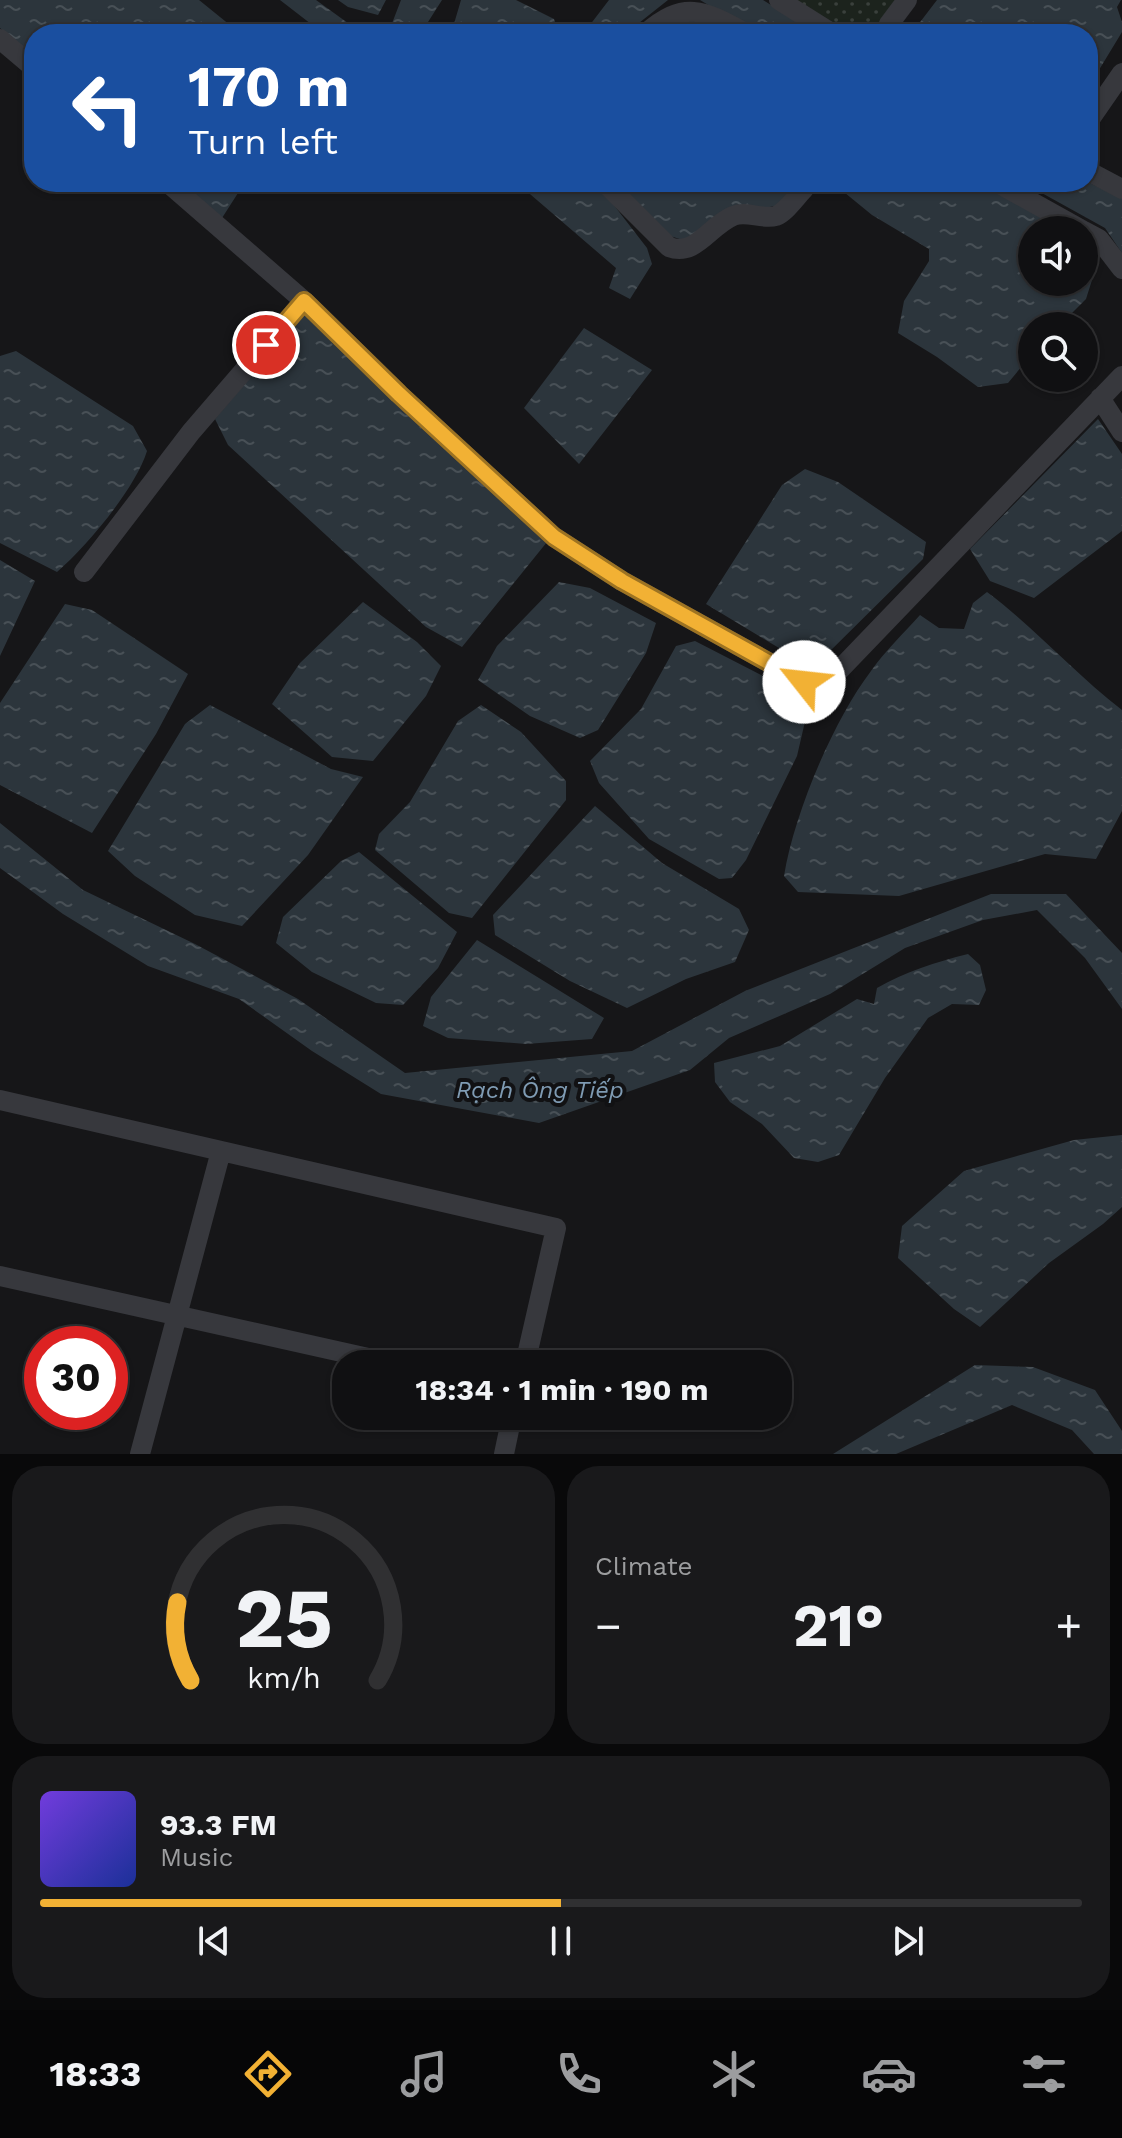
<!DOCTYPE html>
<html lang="en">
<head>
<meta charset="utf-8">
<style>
  body { margin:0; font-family:"Work Sans",sans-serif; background:#19191b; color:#f1f3f6; height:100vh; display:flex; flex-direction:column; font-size:30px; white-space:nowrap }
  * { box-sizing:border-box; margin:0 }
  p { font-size:26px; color:#9c9d9f }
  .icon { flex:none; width:44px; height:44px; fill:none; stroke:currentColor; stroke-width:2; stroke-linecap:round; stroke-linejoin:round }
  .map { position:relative; height:1454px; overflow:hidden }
  .side { display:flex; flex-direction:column; gap:12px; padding:12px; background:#09090a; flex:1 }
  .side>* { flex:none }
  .guide { position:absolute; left:24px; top:24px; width:1074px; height:168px; border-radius:32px; box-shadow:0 2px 6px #0004,0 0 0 2px #303032; background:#1a4fa0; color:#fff; overflow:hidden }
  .controls { position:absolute; left:1018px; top:216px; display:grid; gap:16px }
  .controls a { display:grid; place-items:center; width:80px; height:80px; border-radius:50%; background:#101012; box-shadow:0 2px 6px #0004,0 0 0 2px #303032; font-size:40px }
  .speed { position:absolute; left:24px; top:1326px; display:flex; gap:16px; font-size:40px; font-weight:700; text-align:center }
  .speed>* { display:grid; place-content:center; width:104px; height:104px; border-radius:50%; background:#101012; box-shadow:0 2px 6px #0004,0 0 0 2px #303032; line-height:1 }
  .speed .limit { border:12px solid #d22; background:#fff; color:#111 }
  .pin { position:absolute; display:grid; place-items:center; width:68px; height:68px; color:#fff; margin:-34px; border:4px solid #fff; border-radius:50%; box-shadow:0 2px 8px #0007 }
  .me { position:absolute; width:88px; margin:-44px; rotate:299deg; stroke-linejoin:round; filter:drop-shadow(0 0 6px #0008) }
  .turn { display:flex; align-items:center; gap:28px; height:168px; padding:0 32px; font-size:36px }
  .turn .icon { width:104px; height:104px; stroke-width:2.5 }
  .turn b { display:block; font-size:56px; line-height:68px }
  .big { font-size:60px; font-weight:700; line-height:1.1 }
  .side .card { flex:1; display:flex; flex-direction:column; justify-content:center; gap:12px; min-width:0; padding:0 28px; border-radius:32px; background:#19191b }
  .side .dial { align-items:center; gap:0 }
  .dial svg { height:208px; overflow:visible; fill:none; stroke:#303032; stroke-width:7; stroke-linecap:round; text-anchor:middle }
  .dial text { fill:#f1f3f6; stroke:none }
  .song { display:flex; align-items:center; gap:24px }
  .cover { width:96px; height:96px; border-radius:12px; background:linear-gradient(135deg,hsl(260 70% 55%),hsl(230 70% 35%)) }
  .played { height:8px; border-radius:4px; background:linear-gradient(90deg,#f2b134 50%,#303032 50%) }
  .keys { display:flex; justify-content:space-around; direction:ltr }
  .heat { display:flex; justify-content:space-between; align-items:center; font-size:44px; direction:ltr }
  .side .tiles { flex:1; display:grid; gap:12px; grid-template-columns:1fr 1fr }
  .card:last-child { grid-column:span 2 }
  .trip { position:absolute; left:332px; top:1350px; width:460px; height:80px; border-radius:32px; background:#101012; box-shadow:0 2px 6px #0004,0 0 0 2px #303032; font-weight:700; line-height:80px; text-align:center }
  .tab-bar { display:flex; height:128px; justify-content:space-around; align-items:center; background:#060607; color:#9c9d9f }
  .tab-bar .icon { width:56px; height:56px }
  .tab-bar .active { color:#f2b134 }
  .tab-bar b { font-size:36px; color:#f1f3f6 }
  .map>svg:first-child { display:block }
</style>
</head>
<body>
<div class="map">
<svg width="1122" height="1454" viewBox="0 0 1122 1454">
  <defs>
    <pattern id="grass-dots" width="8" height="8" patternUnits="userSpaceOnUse" patternTransform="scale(2)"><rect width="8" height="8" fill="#1c231d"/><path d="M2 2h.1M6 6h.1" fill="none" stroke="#3a403c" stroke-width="1.8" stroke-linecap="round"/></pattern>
    <pattern id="water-ripples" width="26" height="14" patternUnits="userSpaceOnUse" patternTransform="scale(2)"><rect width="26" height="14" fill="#2c353c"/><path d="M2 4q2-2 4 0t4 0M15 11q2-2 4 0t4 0" fill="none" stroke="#485056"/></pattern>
  </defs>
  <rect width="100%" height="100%" fill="#161618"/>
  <path fill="url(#grass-dots)" d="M796,0H896L875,34H850Z"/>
  <path fill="url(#water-ripples)" d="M0,0H199L241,34H34V57L0,28Z
    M280,0H316L363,34H324Z
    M338,0H386L378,15L348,7Z
    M401,0H442L421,33L399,34L391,26Z
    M461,0H516L554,19L558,32L451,34Z
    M609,0H668L625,34H583Z
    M700,0H763L817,34H757Z
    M937,0H1121L1117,7L1122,22V32L1088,88V34H911Z
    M691,8L730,34H650Z
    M180,182H245L222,218Z
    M516,182H596L647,248L652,264L630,299L609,288L616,268Z
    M613,182H799L781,205L758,209L695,244L658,232Z
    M839,182H978L1067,230H1032V282H1084V239L1086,240L1098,261L1086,299L1059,326H1032V354L1008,383L978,387L937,357L898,333L904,301L929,261V249L872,215L839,188Z
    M1022,182H1088L1122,199V253L1105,228Z
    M304,314L547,542L462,647L426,627L228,445L215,419Z
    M584,328L652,370L579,464L524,408Z
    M16,351L133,426L147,451C135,489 87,546 57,572L0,543V356Z
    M1098,419L1122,454V531L1034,598L990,581L970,549Z
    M805,469L838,482L926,542L923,559L821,660L779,648L706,604L782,485Z
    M0,560L35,581L0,656Z
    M559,582L590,588L656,623L646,653L598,730L580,738L530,716L478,680L497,646Z
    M987,592C1035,628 1074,673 1122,710V811L1096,859L1045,854L899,896L798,892L784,876C794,814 833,721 871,671C885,651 904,633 920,615L939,628L964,629L973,603Z
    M363,602L417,642L441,666L426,696L373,761L332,757L272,704L300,663Z
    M65,604L92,610L188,674L156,734L92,833L0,785V703Z
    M695,641L810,700L797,756L746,860L732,878L719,879L649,839L599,783L590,761L641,709L676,646Z
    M210,705L331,769L363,777L308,855L242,926L195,915L135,876L108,851L185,724Z
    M481,705L521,732L566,781V800L472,918L449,913L375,850L379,834L410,802L458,721Z
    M595,806L662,863L739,909L749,930L735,962L686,979L627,1008L570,981L495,935L493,915Z
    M0,823L83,890L195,944L298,999L405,1073L632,1051L745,991L991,894H1066L1122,953V1009L1085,958L1037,910L983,920L905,948L830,994L729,1038L690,1070L539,1123L381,1094L312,1051L239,999L148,966L63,914L0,868Z
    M359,852L457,932L438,968L403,1005L376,1003L312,972L276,943L283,917L341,861Z
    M477,940L604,1018L592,1039L526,1044L448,1038L423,1026L431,997Z
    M968,954L980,965L986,990L979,1005L952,1004L928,1018L885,1078L839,1155L818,1162L794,1158L762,1124L730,1102L715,1082L714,1063L780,1046L857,999L874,1004L877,988C905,972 936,962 968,954Z
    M1122,1135V1207L1103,1224L1049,1263L980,1327L954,1309L898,1258L902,1226L964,1171L1074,1140Z
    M975,1365L1033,1367L1095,1390L1122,1431V1454H1094L1072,1430L1012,1405L896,1454H833Z"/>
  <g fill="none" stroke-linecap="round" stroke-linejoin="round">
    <path stroke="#37383d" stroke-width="20" d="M779,0L833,34
      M645,34C684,0 702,9 747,34
      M885,34L889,24L907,0
      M0,39L34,68
      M1088,122L1122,73
      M1088,171L1122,189
      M167,182L304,301L399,394L554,537L622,581L804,682L823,687L1122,376
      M604,182L669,247C696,257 709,226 733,216C746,210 762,220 776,216C786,212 796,197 804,189
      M996,182L1082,230
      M1084,231L1099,239L1122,269
      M1100,398L1122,432
      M84,572L191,432L304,301
      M0,1100L556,1228L525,1364
      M0,1276L395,1364
      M140,1454L221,1151
      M504,1454L512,1416"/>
  </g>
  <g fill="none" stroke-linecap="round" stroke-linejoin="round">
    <g stroke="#9d7322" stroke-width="20">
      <path id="route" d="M266,345L304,301L399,394L554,537L622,581L804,682"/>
    </g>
    <use href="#route" stroke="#f2b134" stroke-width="14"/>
  </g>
  <g text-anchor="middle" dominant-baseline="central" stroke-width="8" stroke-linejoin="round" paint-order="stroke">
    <g font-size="24" font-style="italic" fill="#7f9bb3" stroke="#111113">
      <text x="540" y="1090">Rạch Ông Tiếp</text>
    </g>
  </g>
</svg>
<div class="controls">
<a><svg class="icon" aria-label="sound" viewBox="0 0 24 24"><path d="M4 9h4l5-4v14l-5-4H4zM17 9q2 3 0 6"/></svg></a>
<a><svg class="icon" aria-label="search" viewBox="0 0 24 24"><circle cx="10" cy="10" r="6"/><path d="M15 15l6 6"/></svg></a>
</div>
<div class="speed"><div class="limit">30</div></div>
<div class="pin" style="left:266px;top:345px;background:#d93025"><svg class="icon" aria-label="arrive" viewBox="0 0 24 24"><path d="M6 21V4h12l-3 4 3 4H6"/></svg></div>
<svg class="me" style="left:804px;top:682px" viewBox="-20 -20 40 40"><circle r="19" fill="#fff"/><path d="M0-13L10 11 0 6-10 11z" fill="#f2b134"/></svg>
<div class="trip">18:34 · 1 min · 190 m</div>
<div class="guide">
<div class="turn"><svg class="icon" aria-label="left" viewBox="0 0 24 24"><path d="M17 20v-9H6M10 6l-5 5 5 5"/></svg><div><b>170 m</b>Turn left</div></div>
</div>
</div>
<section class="side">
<div class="tiles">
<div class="card dial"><svg viewBox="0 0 100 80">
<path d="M14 69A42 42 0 1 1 86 69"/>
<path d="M14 69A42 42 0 0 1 9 39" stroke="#f2b134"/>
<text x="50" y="56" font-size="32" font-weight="700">25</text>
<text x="50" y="72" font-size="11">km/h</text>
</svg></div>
<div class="card"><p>Climate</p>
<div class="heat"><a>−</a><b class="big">21°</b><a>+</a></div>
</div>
<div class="card">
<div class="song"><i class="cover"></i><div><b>93.3 FM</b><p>Music</p></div></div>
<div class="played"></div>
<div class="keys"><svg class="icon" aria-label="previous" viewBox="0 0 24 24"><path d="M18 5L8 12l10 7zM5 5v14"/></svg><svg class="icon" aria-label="pause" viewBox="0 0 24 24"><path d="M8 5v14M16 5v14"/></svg><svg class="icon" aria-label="next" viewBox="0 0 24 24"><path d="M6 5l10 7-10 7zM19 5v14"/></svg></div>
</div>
</div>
</section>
<nav class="tab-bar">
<b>18:33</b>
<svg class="icon active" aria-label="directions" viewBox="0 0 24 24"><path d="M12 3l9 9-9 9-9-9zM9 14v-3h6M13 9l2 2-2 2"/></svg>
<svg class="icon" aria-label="music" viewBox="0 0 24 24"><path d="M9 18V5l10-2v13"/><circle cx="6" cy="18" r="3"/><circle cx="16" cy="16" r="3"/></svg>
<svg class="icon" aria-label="phone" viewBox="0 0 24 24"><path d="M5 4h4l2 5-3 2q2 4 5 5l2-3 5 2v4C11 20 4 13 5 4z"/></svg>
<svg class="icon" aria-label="climate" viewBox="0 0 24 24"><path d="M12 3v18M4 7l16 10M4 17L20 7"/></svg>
<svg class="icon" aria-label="car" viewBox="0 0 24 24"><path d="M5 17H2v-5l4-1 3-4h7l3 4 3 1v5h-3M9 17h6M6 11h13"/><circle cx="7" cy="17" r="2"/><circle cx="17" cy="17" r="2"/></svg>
<svg class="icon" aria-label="filters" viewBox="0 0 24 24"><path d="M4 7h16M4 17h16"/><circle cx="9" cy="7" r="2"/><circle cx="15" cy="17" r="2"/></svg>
</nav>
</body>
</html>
